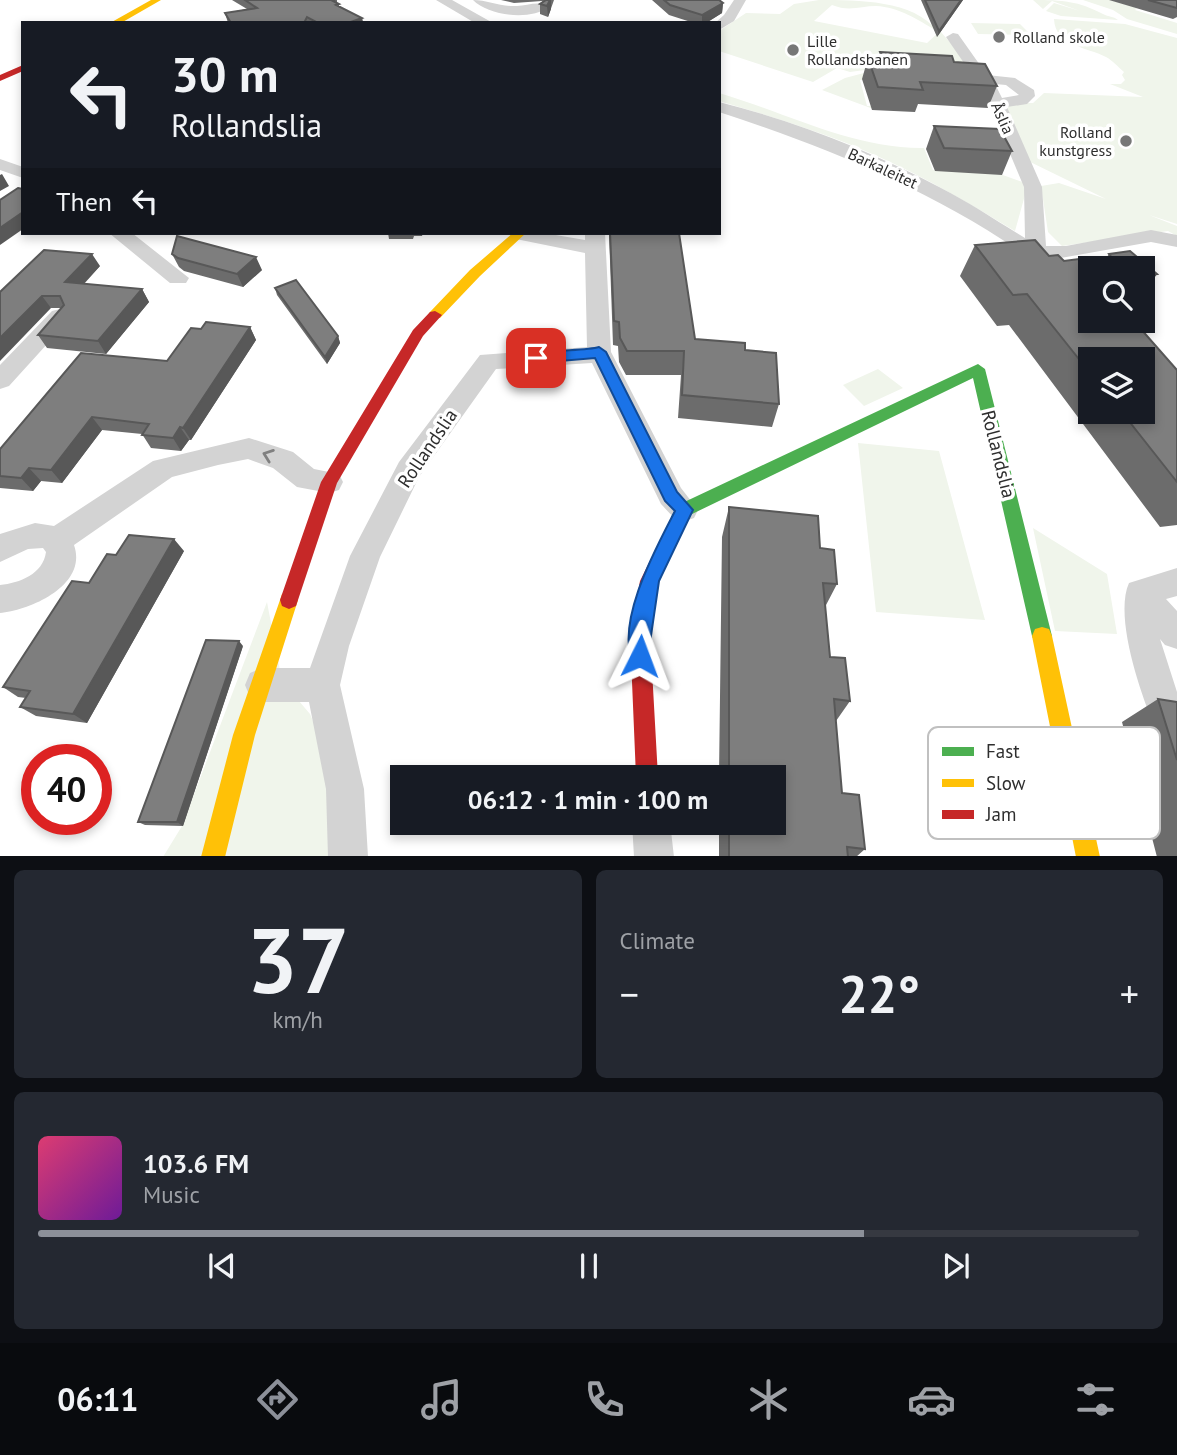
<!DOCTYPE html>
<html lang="en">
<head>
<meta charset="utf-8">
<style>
  body { margin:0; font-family:"PT Sans",sans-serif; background:#242831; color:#f1f3f6; height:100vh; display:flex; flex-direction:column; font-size:26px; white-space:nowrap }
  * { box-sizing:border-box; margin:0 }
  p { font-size:23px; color:#9ea1a6 }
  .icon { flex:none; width:38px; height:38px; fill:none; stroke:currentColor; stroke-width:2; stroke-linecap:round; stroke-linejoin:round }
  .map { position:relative; height:856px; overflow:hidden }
  .side { display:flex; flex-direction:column; gap:14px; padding:14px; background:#0d0f14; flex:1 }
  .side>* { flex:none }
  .top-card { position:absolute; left:21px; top:21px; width:700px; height:214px; border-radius:0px; box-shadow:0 4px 10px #0003; background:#171b24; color:#f1f3f6; overflow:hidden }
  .buttons { position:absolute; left:1078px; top:256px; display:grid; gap:14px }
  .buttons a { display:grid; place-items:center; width:77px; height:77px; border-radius:0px; background:#171b24; box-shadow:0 4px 10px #0003; font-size:35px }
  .speed { position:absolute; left:21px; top:744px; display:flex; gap:14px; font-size:35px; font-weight:700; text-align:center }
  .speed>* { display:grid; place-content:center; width:91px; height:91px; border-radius:50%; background:#171b24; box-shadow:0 4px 10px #0003; line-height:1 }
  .speed .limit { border:10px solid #d22; background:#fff; color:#111 }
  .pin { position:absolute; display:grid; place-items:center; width:60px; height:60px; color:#fff; margin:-30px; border-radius:14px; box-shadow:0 4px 10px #0006 }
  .me { position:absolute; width:77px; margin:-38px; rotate:3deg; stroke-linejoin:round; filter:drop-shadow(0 0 5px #0008) }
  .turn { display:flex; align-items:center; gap:24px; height:147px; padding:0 35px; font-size:32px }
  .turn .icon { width:91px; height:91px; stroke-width:2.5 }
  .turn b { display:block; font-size:49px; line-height:60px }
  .then { display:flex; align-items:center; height:66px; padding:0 35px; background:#0003; gap:14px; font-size:26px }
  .big { font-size:52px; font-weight:800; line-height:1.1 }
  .side .tile { flex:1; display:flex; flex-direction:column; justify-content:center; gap:10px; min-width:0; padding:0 24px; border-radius:10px; background:#242831 }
  .side .dial { align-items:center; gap:0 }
  .dial b { font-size:91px; line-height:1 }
  .song { display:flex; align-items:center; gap:21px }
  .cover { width:84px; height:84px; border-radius:10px; background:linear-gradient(135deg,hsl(340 70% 55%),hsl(280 70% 35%)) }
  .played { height:7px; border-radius:4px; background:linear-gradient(90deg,#8c9099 75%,#363941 75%) }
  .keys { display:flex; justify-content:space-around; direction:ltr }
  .heat { display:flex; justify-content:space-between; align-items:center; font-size:38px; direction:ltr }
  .side .tiles { flex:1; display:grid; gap:14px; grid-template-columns:1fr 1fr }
  .tile:last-child { grid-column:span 2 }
  .trip { position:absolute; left:390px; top:765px; width:396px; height:70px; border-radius:0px; background:#171b24; box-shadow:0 4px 10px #0003; font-weight:800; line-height:70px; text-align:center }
  .tabs { display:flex; height:112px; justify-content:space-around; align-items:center; background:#090b0e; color:#9ea1a6 }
  .tabs .icon { width:49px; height:49px }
  .tabs .active { color:#8c9099 }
  .tabs b { font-size:32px; color:#f1f3f6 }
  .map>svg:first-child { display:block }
</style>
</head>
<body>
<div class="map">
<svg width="1177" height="857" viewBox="0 0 1177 857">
  <rect width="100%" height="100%" fill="#fff"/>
  <path fill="#f0f5eb" d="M819,0C858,0 914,0 937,31C918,20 899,7 876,6C861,6 849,12 832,5L814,21L927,43L940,31L970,65L886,67L850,72L837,68L813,82L719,51V31L746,13L780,14L794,4Z
    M1033,0C1063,0 1078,1 1103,14C1109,17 1113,16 1118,20L1061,16L1046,11L1054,3L1080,11L1052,1L1043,9Z
    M1083,0H1110L1137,8L1135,10L1177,23V34L1127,19L1113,10Z
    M1054,19L1125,24L1177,38V224L1149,215L1177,226V236L1168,231L1062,246L1048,232L1041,186L1059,183L1106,199L1020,157L997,103H1033L1044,93L1143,97L1110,84H1121L1125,80L1122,75L1124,72C1118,67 1112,60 1106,57C1087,47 1055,46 1054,19Z
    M971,23L1020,24L1031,35L978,34Z
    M864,73L873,80H860L867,106H874L876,110L822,90L845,78Z
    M719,93C787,113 853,149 924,148L933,170L1000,174L1028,184L1015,231C970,204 925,177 877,156C826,133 773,117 719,101Z
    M878,369L903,388L864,406L843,385Z
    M858,443L939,451L985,620L876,612Z
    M1033,528L1107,574L1117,634L1055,631Z
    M267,602L282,681L310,714L321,740L331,804L330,856L163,857L182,826Z"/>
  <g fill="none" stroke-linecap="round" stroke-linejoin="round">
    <path fill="#d3d3d3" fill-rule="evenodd" d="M436,0H452L493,23H475Z
      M473,0C488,0 501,7 517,6C527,6 540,0 549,7C530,21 489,16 473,0Z
      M734,0H746L734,21L719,30V23H715L724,15Z
      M953,33L958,34L987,75L1015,78L1034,90L1035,96L1027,104L1007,107L1042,187L1046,246H1066L1151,230L1177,235V247L1151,242L1055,259L1090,289V308L1082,306C1064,290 1047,270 1027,256C931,190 829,148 719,112V102C795,121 872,151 941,188C970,203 997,221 1025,238L1024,187L984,92L946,37ZM995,84L1006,85L1019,95L1002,98Z
      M0,159L23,167V178L0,170Z
      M109,233H132L189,278L186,283H170Z
      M509,233H544L585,240V233H605L611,352L681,488L698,510L694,518C678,524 672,516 661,504L592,363L496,369L419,477L380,557L349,646L340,685L364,789L368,857H328L326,789L309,702H262L250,697L245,685L250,673L262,668H310L350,556L399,462L480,355L587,347L585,253L511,238Z
      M60,309L68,311L71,316L68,321L9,386L0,389V365L52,311Z
      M249,438L293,452L314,469L339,474L343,482L339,490L329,493L297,487L273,468L248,459L218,465L172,477L74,545C88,585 31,610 0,613V585C20,583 43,574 46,552L43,548L28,549L0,562V534L35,523L54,526L153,461Z
      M1177,568V596L1166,599L1177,611V649L1165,645L1160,639L1177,692V726L1166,731L1154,725C1140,692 1114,616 1129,583Z
      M632,822H670L674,857H634Z"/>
    <path fill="#4caf50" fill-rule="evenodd" d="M978,364L985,369L1052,636L1049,643L1042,645L1035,643L1032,636L973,378L690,515L686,522L680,524L674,522L671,517L678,505Z"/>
    <path fill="#ffc107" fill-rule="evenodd" d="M151,0H161L121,23H110Z
      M513,233H526L480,276L440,318H430L428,315L430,312L470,270Z
      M289,591L296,594L298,600L255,735L225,857H201L233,735L280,600L282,594Z
      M1042,627L1049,629L1052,636L1100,857H1076L1032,636L1035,629Z"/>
    <path fill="#c62828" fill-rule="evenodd" d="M23,65V71L0,81V75Z
      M435,311L442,315L423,336L337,483L296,606L289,609L282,606L280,600L321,482L413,330L430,312Z
      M680,510L686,512L689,517L658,581L650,634L658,777H636L630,634L640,581L674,512Z"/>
  </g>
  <path fill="#6c6c6c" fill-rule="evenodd" d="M232,0H337V3L339,4V7L362,18L363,23H228L225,13L247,9Z
    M501,0H554L548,17L540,14V4L543,2L542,1L514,3Z
    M652,0H719L723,3L722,13L706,23H694L669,15Z
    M921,0H963L937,37Z
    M1109,0H1177V17L1173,19Z
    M880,52L954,62L997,86L988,108L918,104L915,112L872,110L862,79L868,58H879Z
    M934,126L1012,151L1002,175L935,171L926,149Z
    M388,233H423L422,236H414L413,239H389Z
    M609,233H679L695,339L745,350L779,404L772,427L678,418L681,375H626L619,362L618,346L613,345Z
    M975,245L1049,256L1064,261L1090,320L1177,370V525L1160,527L1009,325L997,326L960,276ZM1090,359L1143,411H1090Z
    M1130,251L1157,274L1143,293V268H1100L1109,254Z
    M172,254L262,270L243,287L184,271L179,267Z
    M100,266L84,284L142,289L149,302L106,354L47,348L38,335L61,308H51L0,292Z
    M275,288L338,336L340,343L327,364L277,295Z
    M250,327L256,340L191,440H189L181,451L151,448L142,434L102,430L62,483L41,481L33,491L0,488V449L167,361L201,329Z
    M729,507L820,548L837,584L825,607L830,657L850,701L836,721L842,793L865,849L856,857H719V822H774V777H719L722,537Z
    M184,551L87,723L36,716L20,707L26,698L18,697L3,687L89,583L116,555Z
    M243,646L183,826L145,825L138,822Z
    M1158,699L1177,702V857H1157L1122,722Z"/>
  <path fill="#585858" d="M550,0H551V9L548,17L547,6Z
    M961,0H963L937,37L939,31Z
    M723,3L722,13L706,23H702V15Z
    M362,18L363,23H348Z
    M2,174L9,186L0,191V175Z
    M23,212V229L0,245V228Z
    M92,254L100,266L73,295L65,282Z
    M256,257L262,270L243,287L237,274Z
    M1157,274L1143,293V276Z
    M142,289L149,302L106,354L98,341Z
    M42,296L51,308L0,361V338Z
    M250,327L256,340L191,440L183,428Z
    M338,336L340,343L327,364L325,357Z
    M92,417L102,430L62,483L51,470Z
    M180,427L189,440L181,451L173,438Z
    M29,468L41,481L33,491L21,478Z
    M174,539L184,551L87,723L73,714Z
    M239,641L243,646L183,826L177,822Z"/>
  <path fill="#7e7e7e" stroke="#585858" stroke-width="2" d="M245,0H335L333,1L339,4L336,5L362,18L348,23H318L307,17L304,23H231L225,13L257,8Z
    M546,0H550L547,6L540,4Z
    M664,0H719L723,3L702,15L670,5Z
    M925,0H961L939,31Z
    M1148,0H1177V8Z
    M880,52L952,56L954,62L985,64L997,86L920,82L923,90L878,87L868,58H882Z
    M934,126L1000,129L1012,151L944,148Z
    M18,188L23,189V212L0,228V200Z
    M610,233H679L695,339L745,343V350L776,353L779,404L682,395L684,351H627L620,338L619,322L614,321Z
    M177,236L256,257L237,274L178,258L172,254Z
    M1035,240L1049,256L1058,255L1064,261L1079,259L1090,269V320H1133L1177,370V482L1121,411H1143V359H1090V373L1027,294L1013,295L975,245Z
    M44,250L92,254L65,282L142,289L98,341L38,335L64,305L60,296H42L0,338V292Z
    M1130,251L1157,274L1143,276V268H1113L1112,258L1109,254Z
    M296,280L338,336L325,357L275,288Z
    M206,322L250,327L183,428L180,427L173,438L142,435L149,424L92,417L51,470L29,468L21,478L0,476V449L81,353L167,361L191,328L201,329Z
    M729,507L818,516L820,548L834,550L837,584L823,583L830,657L845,658L850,701L834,699L842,793L859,795L865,849L847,847L848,857H729V822H774V777H729Z
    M129,535L174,539L73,714L20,707L30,691L3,687L72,581L89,583L107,554L116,555Z
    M206,640L239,641L177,822H138Z
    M1158,699L1177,702V760Z"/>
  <defs><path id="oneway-chevron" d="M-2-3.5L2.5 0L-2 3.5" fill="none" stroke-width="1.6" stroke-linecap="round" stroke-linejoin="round" transform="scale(1.75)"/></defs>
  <use stroke="#808080" href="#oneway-chevron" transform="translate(268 455) rotate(-160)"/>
  <path fill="#1a73e8" stroke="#114b97" stroke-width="2" d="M599,347L606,352L677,492L693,510L659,581L647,663L640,666L633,663C615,622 656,548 675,511L665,501L595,358L536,363L528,358C538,348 582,352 599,347Z"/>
  <g fill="#777" stroke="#fff" stroke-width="2.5">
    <circle cx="999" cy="37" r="7"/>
    <circle cx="793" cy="50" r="7"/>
    <circle cx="1126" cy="141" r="7"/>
  </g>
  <g text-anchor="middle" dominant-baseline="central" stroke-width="7" stroke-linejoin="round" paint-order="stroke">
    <g font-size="16" fill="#2e2e2e" stroke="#fff" text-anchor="start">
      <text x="1013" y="37">Rolland skole</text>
      <text x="807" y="41">Lille<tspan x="807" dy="18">Rollandsbanen</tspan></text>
      <text x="1112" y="132" text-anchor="end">Rolland<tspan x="1112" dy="18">kunstgress</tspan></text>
    </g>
    <g font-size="16" fill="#2e2e2e" stroke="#fff">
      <text transform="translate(1003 118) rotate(66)">Åslia</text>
      <text transform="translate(883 168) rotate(25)">Barkaleitet</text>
    </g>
    <g font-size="19" fill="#2e2e2e" stroke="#fff">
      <text transform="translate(427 448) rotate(-56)">Rollandslia</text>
      <text transform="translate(999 454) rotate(76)">Rollandslia</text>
    </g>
  </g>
  <rect x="928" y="727" width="232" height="112" rx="10" fill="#fff" stroke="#c0c0c0" stroke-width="2"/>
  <rect x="942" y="747" width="32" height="9" fill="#4caf50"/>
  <rect x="942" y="779" width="32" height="8" fill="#ffc107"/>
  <rect x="942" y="810" width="32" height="9" fill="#c62828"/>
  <g font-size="19" fill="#2e2e2e">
    <text x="986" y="758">Fast</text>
    <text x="986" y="790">Slow</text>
    <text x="986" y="821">Jam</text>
  </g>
</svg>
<div class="buttons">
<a><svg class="icon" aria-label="search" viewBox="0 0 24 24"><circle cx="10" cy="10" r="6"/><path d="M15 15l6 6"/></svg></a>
<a><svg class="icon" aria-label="layers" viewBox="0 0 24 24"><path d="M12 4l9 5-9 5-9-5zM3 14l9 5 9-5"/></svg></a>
</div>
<div class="speed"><div class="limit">40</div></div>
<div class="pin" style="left:536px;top:358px;background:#d93025"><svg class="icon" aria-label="arrive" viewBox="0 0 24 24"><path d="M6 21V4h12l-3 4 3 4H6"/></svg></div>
<svg class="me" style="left:640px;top:656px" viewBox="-20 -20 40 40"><path d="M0-17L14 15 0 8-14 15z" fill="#1a73e8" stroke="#fff" stroke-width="4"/></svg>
<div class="trip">06:12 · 1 min · 100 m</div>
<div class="top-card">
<div class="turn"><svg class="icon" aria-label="left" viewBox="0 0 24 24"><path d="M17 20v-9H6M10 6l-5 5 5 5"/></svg><div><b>30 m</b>Rollandslia</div></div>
<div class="then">Then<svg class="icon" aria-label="left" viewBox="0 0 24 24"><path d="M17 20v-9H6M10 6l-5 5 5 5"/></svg></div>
</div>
</div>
<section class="side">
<div class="tiles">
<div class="tile dial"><b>37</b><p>km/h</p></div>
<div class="tile"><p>Climate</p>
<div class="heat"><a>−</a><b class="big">22°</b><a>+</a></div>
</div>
<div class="tile">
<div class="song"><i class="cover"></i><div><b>103.6 FM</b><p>Music</p></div></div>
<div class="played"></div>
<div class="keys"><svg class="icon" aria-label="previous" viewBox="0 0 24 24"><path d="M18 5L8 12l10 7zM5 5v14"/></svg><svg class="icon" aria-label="pause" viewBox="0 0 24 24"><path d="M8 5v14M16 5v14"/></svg><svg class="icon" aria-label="next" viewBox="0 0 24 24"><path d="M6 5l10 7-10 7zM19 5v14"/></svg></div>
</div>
</div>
</section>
<nav class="tabs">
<b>06:11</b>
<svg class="icon active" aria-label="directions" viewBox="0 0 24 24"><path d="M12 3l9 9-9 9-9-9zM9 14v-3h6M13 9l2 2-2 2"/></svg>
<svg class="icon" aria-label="music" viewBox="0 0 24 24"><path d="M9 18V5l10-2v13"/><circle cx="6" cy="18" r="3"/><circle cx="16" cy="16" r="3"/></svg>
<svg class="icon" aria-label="phone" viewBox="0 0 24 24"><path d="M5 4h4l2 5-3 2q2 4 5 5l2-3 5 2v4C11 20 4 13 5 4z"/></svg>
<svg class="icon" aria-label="climate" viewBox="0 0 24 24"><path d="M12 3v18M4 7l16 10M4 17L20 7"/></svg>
<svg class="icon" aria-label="car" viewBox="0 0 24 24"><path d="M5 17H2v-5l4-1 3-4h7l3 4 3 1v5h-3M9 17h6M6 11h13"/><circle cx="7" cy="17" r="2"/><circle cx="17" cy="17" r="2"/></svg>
<svg class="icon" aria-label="filters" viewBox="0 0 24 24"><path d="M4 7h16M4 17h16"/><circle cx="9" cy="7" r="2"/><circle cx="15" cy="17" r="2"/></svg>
</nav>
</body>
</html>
